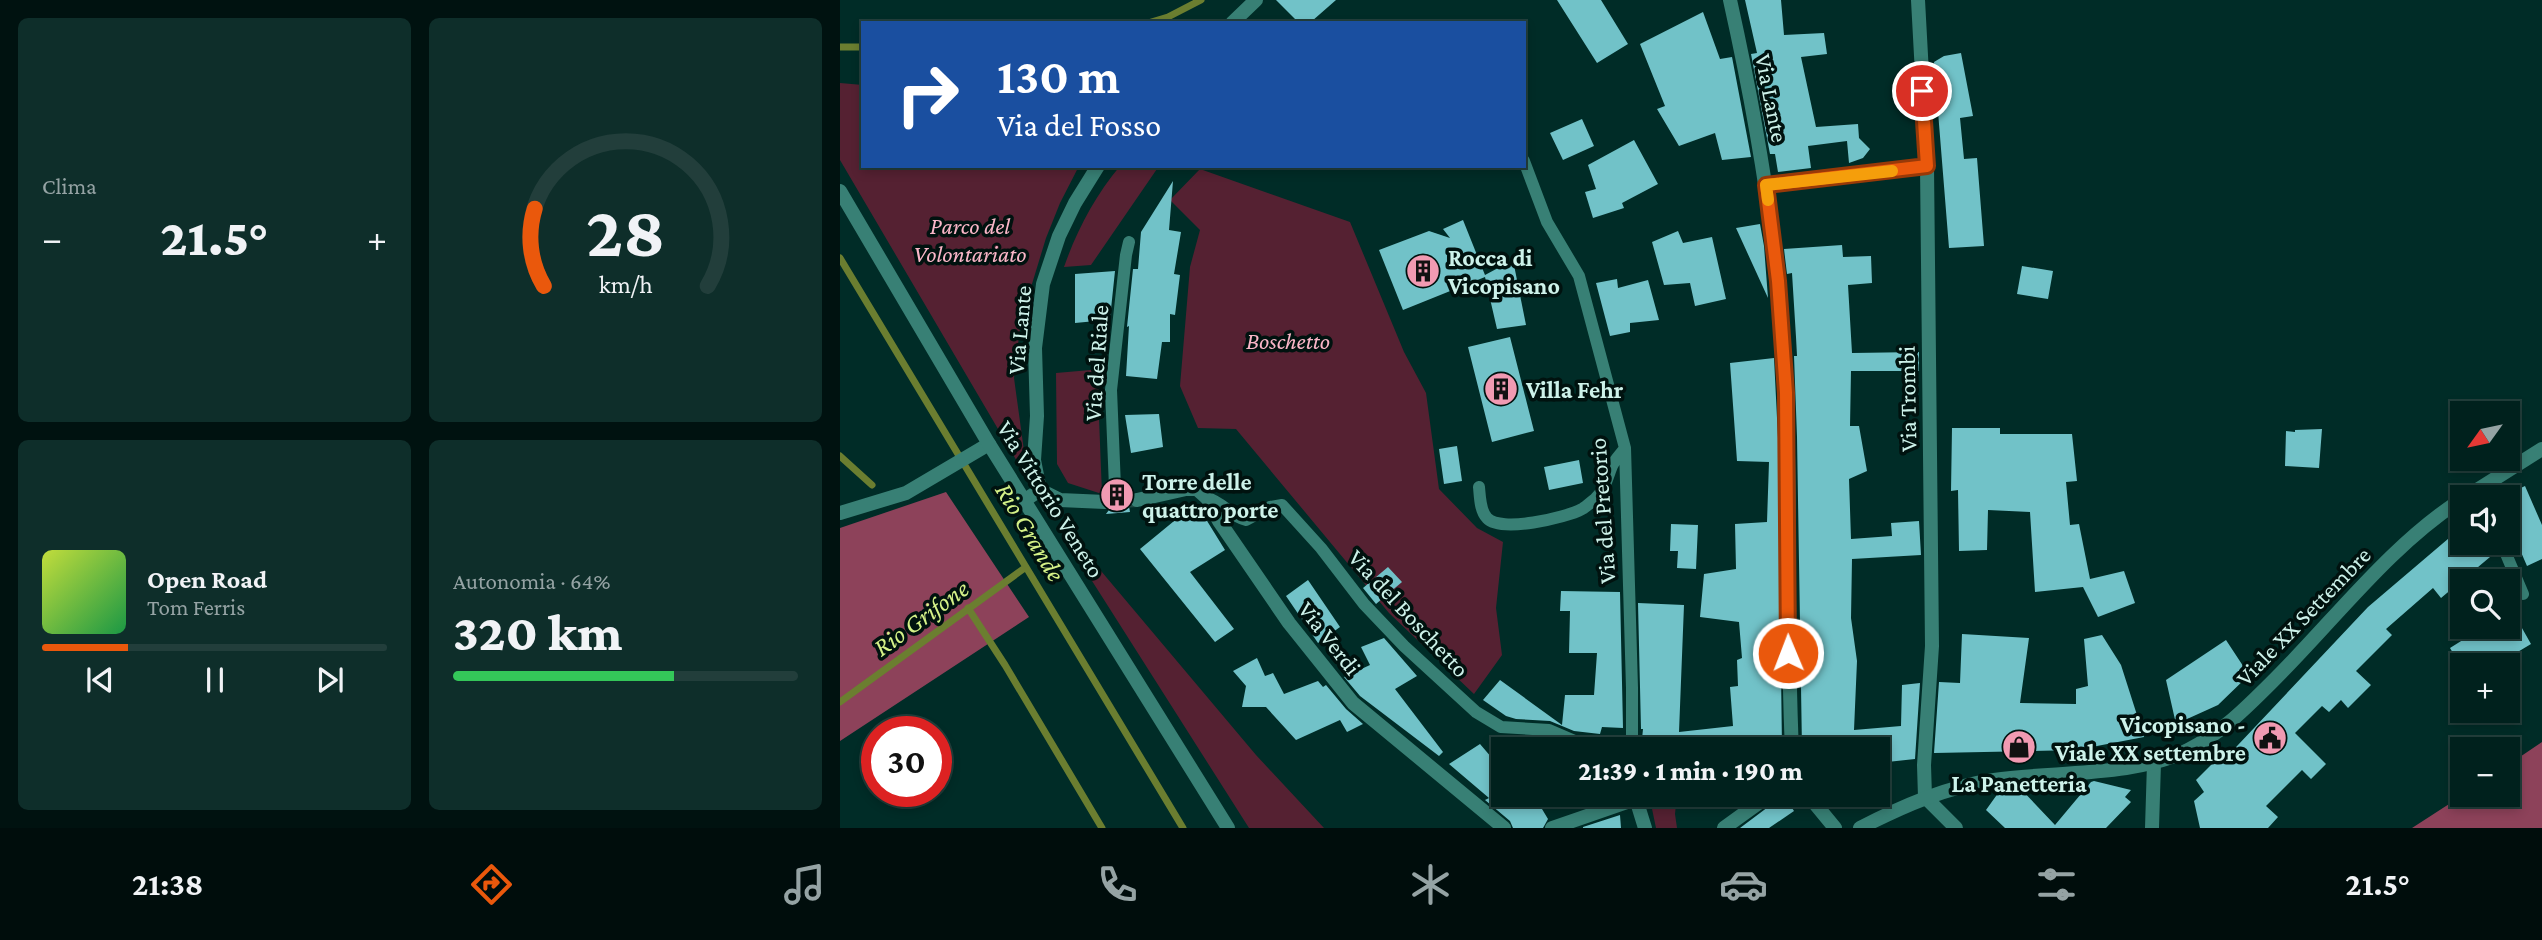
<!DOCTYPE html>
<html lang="it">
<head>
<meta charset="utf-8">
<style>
  body { margin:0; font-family:"Crimson Pro",serif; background:#0e2e2a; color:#f1f3f6; height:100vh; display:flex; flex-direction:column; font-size:26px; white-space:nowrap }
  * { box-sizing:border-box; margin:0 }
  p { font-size:23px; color:#95a3a4 }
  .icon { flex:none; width:38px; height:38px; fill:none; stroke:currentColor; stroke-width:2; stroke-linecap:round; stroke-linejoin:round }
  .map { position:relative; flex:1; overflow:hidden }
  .side { display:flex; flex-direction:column; gap:18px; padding:18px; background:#001210; width:840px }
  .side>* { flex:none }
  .banner { position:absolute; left:21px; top:21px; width:665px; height:147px; border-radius:0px; box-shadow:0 4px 10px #0003,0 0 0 2px #223e3b; background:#1a4fa0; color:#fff; overflow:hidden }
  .needle { width:46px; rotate:237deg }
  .controls { position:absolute; left:1610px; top:401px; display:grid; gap:14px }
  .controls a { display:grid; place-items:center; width:70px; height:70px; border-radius:0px; background:#00211d; box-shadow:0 4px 10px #0003,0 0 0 2px #223e3b; font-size:35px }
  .speed { position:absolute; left:21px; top:716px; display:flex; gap:14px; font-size:35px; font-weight:700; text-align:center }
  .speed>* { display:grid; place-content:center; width:91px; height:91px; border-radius:50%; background:#00211d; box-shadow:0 4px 10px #0003,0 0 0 2px #223e3b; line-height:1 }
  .speed .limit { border:10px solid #d22; background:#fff; color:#111 }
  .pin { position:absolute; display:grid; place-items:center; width:60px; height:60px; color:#fff; margin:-30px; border:4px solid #fff; border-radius:50%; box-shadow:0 2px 7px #0007 }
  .me { position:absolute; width:77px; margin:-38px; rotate:359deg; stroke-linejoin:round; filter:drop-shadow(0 0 5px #0008) }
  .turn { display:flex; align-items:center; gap:24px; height:147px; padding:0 21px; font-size:32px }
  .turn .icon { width:91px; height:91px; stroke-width:2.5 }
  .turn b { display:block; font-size:49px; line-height:60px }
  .big { font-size:52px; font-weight:800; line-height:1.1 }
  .side .tile { flex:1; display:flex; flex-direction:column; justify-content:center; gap:10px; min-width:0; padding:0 24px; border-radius:10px; background:#0e2e2a }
  .side .dial { align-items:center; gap:0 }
  .dial svg { height:182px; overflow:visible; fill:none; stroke:#223e3b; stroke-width:7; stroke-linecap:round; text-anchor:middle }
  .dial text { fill:#f1f3f6; stroke:none }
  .song { display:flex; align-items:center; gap:21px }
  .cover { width:84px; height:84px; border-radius:10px; background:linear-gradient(135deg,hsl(70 70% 55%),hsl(140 70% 35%)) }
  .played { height:7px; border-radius:4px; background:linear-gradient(90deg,#ea580c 25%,#223e3b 25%) }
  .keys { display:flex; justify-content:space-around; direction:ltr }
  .heat { display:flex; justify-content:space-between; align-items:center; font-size:38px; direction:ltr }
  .charge { height:10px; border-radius:5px; background:linear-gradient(90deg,#34c759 64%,#223e3b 0) }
  .side .tiles { flex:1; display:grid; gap:18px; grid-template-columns:repeat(2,1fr) }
  .trip { position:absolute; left:651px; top:737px; width:399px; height:70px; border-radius:0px; background:#00211d; box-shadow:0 4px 10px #0003,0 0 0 2px #223e3b; font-weight:800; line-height:70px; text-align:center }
  .menu { display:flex; height:112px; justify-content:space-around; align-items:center; background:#000d0c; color:#95a3a4 }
  .menu .icon { width:49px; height:49px }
  .menu .current { color:#ea580c }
  .menu b { font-size:32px; color:#f1f3f6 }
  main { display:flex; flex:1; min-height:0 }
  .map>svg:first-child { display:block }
</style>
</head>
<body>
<main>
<section class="side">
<div class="tiles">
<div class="tile"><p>Clima</p>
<div class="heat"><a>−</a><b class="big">21.5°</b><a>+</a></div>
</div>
<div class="tile dial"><svg viewBox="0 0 100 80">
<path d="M14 69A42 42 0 1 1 86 69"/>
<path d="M14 69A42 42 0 0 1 10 35" stroke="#ea580c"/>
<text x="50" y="56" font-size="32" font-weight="700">28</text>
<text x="50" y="72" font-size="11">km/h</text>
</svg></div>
<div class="tile">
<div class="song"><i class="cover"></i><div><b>Open Road</b><p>Tom Ferris</p></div></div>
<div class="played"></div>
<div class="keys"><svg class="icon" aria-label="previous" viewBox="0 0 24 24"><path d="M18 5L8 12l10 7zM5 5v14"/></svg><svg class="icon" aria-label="pause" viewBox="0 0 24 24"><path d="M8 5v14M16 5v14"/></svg><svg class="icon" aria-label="next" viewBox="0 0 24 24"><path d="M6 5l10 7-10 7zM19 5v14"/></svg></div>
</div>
<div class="tile"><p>Autonomia · 64%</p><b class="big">320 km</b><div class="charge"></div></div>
</div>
</section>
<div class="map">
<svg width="1702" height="828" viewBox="0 0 1702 828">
  <rect width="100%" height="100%" fill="#002c27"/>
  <path fill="#552132" d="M0,83L23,85V166H239L220,203L206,238L181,320L174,378L188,480L0,160Z
    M280,166H319L251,265L224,267C237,230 255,196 280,166Z
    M360,169L510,222L564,352L586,393L599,489L637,528L663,542L656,608L662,655L634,694L549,613L396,429L358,428L340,386L350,267L360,230L330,200Z
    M262,369L259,418L262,494L228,483L217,464L216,373Z
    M256,565L416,755L484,828H409L247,573Z
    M829,794L837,795L835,814L837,828H816L811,804Z"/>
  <path fill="#8d425a" d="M106,492L189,617L0,741V528Z
    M1702,742V828H1572L1623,795L1668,794V765Z"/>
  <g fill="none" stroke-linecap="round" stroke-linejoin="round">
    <path stroke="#6b7e30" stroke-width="7" d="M308,23L328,17L361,0
      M0,47H23
      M0,258L343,828
      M0,456L32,485
      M128,608L165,665L262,828
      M0,702L186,567"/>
  </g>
  <path fill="#71c2c8" d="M436,0H496L472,21L463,23H459Z
    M717,0H761L788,44L757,63Z
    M905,0H941L944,35L984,33L987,54L961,57L976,127L1018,124L1019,138L1030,149L1023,158L1009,163L1007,141L968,146L971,168L938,172L935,154H930L911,54L917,53Z
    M863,12L880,59L892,57L911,157L882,160L875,133L839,146L817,109L825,106L800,44Z
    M1121,53L1133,116L1120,118L1124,159L1137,158L1144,246L1109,248L1094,62L1104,56Z
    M742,119L754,146L723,160L710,133Z
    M794,140L818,184L782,203L784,208L753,218L745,192L756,189L748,165Z
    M333,181L329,230L341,232L334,274L340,275L335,315L330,314V342H322L317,379L286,376L289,326L287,327L293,269H298L301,232Z
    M623,220L645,275L673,260L686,325L657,329L645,277L563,310L539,250L589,231L610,238L603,229Z
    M920,224L924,246L928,298L896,228Z
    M838,231L843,243L872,237L886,299L855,306L850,283L824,285L812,242Z
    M1002,245L1003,257L1031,256L1032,283L1008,285L1012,353L1079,352V371H1011L1010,426H1019L1027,471L1009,479L1011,539L1052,536L1051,523L1079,521L1081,555L1012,559L1011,618L1017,661L1014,730L1061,726L1062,685L1080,683L1075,759L1038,763V749H962L957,437L954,356H957L956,337L952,273L947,274L944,249Z
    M1182,266L1213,271L1208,299L1177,294Z
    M275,271L269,328L256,329V321L235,323V274Z
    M777,279L778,288L808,280L819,320L790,323V332L770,336L756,283Z
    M670,337L694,431L652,442L628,347Z
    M934,358L938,438L942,749H801L803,729H801L798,603L844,605L839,732L893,726L890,687L898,686L897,660L902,658L899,622L860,617L864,574L896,569L895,524L927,522L929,462L897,461L890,363Z
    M319,414L323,447L291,453L285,415Z
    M1112,428H1160V434H1232L1237,481L1226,482L1230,525L1239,524L1250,579L1284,571L1295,603L1258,617L1243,587L1195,592L1190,512L1148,510L1147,550L1119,551L1118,490L1111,491Z
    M1482,429L1479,468L1445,466L1446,431L1455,432V430Z
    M617,446L622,481L604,484L599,449Z
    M739,460L743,483L709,490L704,467Z
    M288,486V501L290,512L266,514L274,503L271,495H279L284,487Z
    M1685,486L1702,525V559L1687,566L1674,536L1670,540L1668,537V494Z
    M356,503L385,550L350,572L394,629L375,642L300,549Z
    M831,524L858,525L856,569L837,568L838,551H830Z
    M1622,527V542H1652L1656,552L1601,598L1593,588L1546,629L1552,635L1516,671L1531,685L1508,708L1501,700L1489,712L1482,706L1455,733L1486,764L1471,779L1462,770L1426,806L1438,817L1428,828H1360L1354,801L1364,792L1356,780L1377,759L1381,763L1528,607Z
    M548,567L562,582L536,604L523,588Z
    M468,580L500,627L478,643L446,596Z
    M721,591L780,592L783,728L762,727L760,734L734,731L710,721L676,719L666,716L643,700L660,680L722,725L725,695H754L757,653H729L730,611H720Z
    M1678,621L1691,644L1656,665H1620L1610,648L1645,626H1669Z
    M1122,634L1189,638L1180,703L1236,704V689L1248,686L1244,639L1262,635L1281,665L1304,737L1236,750L1094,753L1099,682L1120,683Z
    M544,638L577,676L555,689L603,752L599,756L520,696L504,677L530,665L521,647Z
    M1386,640L1409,675L1378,705L1336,724L1326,680Z
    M417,658L425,676L433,673L444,694L478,681L483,687L486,685L506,709L523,724L507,732L500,720L456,740L426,707H402L406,686L393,671Z
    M640,744L652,758L663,752V794H693L708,819L703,828H673L670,821L645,800L649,798L609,764Z
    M1254,781L1291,790L1285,797L1291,802L1266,828H1165L1146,810L1161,789L1179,787L1215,825L1251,782Z
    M735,794H779V795L739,809Z
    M944,795L954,811L929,828H900Z
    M780,815L781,828H743V827Z"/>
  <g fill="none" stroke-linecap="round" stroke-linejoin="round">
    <path stroke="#1f4a44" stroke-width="14" stroke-dasharray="14 7" stroke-linecap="butt" d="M265,502L297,500"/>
    <path stroke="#388075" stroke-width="12" d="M684,161L707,222L739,276L785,448L792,688V749
      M275,487L271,390L286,255L289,242
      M639,487C640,497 640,511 647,518C660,533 726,518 742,509C746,507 751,502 755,499C765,490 767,478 772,466C775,459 781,454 785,448
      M367,498C383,502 390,516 406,520L430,507L442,505L481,548L524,604L564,646L636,712L661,727L709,730L744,745L761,749
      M1661,542L1683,594
      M766,749L792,747"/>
    <path stroke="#388075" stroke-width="14" d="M890,0C919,130 941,261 946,393C952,512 946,630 952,749
      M1078,0L1087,166L1092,646L1084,765L1085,797L1116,828
      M392,23L416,0
      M926,185L1087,166
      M200,490L220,500L265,502
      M185,500L200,490L194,460L197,416L195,348L203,284L219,236L235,203L258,166
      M297,500L346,489H357L367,498L379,521L449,623L513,703L664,828
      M0,513L66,493L149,444
      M967,794L995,828
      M712,828L796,799L805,828
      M884,828L931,794
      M1312,828L1314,763"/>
    <path stroke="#388075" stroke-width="14" d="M0,191L149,444L388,828
      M1626,497L1702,449
      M1020,828C1063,806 1106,787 1154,780C1214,771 1295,777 1348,750C1380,734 1406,708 1431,683C1493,622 1548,547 1622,499"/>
  </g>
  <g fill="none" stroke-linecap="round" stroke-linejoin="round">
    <g stroke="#983908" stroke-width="18">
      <path id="route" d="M948,653L946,393L938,281L926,185L1087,166L1082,91"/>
    </g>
    <use href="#route" stroke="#ea580c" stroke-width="12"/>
    <path stroke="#f59e0b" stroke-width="12" d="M928,200L926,185L1052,171"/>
  </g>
  <defs>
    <g id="building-disc" transform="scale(1.75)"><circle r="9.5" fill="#f19ab2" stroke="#00120f"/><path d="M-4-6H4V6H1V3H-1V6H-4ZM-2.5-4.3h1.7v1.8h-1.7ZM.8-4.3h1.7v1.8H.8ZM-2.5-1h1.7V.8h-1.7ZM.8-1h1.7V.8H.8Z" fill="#111"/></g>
    <g id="civic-disc" transform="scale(1.75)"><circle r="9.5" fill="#f19ab2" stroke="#00120f"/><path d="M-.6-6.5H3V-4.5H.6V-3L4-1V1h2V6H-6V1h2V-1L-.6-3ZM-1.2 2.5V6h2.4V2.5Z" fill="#111"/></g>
    <g id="shop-disc" transform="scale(1.75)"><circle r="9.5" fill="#f19ab2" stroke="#00120f"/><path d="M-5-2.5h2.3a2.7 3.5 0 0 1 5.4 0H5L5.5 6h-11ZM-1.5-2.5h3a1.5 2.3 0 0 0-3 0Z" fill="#111"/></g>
  </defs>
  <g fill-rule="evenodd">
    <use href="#building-disc" x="583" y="271"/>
    <use href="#building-disc" x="661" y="389"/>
    <use href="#building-disc" x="277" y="495"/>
    <use href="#civic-disc" x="1430" y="738"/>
    <use href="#shop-disc" x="1179" y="747"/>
  </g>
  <g text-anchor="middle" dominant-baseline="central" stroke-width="7" stroke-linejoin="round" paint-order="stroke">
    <g font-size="24" fill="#cdf2ea" stroke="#00120f">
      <text transform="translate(932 98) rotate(79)">Via Lante</text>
      <text transform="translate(179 330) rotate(-85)">Via Lante</text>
      <text transform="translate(256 363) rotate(-86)">Via del Riale</text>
      <text transform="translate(1067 399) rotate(-91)">Via Trombi</text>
      <text transform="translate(211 499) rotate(58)">Via Vittorio Veneto</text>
      <text transform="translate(762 511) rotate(-94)">Via del Pretorio</text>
      <text transform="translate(569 613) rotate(47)">Via del Boschetto</text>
      <text transform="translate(1463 616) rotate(-46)">Viale XX Settembre</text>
      <text transform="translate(490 638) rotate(52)">Via Verdi</text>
    </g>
    <g font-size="24" font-style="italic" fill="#fab6c8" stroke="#00120f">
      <text x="130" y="225">Parco del<tspan x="130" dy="28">Volontariato</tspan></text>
      <text x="448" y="340">Boschetto</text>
    </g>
    <g font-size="24" font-weight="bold" fill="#cdf2ea" stroke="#00120f" text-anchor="start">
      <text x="608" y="257">Rocca di<tspan x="608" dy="28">Vicopisano</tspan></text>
      <text x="686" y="389">Villa Fehr</text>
      <text x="302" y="481">Torre delle<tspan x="302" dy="28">quattro porte</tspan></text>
      <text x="1406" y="724" text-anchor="end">Vicopisano -<tspan x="1406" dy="28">Viale XX settembre</tspan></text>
      <text x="1179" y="783" text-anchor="middle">La Panetteria</text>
    </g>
    <g font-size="26" font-style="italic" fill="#d5f288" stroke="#00120f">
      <text transform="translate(190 532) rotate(59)">Rio Grande</text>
      <text transform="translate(81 618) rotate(-36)">Rio Grifone</text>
    </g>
  </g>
</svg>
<div class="controls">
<a><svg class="needle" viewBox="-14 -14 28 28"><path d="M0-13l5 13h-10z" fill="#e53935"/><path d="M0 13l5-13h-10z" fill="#95a3a4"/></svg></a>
<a><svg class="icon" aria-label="sound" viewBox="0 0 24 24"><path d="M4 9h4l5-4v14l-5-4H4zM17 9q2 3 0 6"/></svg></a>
<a><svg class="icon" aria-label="search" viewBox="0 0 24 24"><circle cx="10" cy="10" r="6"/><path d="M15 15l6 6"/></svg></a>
<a>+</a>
<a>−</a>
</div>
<div class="speed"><div class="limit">30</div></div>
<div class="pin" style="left:1082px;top:91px;background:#d93025"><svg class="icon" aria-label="arrive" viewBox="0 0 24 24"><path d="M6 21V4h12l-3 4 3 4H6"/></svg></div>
<svg class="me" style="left:948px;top:653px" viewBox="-20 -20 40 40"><circle r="17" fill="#ea580c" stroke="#fff" stroke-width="3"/><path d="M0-11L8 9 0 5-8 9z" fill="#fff"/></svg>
<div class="trip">21:39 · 1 min · 190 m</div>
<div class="banner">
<div class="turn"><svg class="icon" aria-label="right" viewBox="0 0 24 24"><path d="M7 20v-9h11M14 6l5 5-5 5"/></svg><div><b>130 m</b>Via del Fosso</div></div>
</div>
</div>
</main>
<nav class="menu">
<b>21:38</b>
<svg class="icon current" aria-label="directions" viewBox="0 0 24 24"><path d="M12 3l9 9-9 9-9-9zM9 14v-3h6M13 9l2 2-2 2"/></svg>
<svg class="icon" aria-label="music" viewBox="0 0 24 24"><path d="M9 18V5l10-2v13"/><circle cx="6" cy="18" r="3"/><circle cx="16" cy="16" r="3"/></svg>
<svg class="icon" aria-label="phone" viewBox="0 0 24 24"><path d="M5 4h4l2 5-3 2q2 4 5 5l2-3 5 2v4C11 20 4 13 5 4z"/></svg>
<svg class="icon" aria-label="climate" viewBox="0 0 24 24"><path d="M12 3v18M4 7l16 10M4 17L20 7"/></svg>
<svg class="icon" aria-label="car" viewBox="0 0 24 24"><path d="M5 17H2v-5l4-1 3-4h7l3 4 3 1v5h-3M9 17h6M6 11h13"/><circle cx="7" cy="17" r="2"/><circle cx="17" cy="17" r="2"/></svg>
<svg class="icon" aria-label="filters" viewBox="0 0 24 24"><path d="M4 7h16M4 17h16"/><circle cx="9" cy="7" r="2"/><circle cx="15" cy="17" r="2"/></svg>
<b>21.5°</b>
</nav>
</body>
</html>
